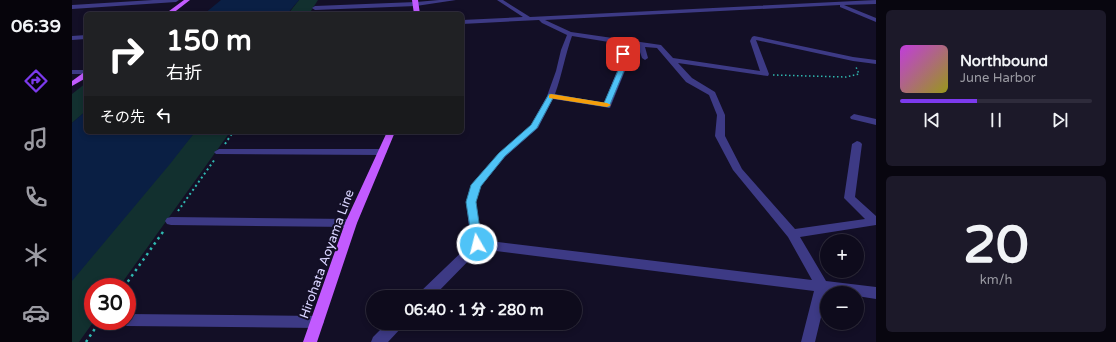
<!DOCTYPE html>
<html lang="ja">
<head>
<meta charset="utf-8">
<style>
  body { margin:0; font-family:"Varela Round","Noto Sans JP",sans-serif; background:#1c1929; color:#f1f3f6; height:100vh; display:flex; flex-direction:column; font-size:15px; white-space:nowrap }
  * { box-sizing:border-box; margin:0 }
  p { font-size:13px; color:#9b9ba3 }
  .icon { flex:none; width:22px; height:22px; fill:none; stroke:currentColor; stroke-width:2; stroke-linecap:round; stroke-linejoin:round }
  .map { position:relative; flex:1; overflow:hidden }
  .details { display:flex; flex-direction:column; gap:10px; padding:10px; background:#08060f; width:240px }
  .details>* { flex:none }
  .hud { position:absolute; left:12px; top:12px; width:380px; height:122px; border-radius:6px; box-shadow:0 2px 6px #0003,0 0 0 1px #2e2b3b; background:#202124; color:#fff; overflow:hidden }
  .controls { position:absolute; left:748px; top:234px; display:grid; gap:8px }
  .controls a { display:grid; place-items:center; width:44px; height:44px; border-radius:50%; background:#0e0b1c; box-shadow:0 2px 6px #0003,0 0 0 1px #2e2b3b; font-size:20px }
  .speed { position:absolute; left:12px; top:278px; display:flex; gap:8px; font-size:20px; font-weight:700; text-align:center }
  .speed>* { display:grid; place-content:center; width:52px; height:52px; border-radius:50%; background:#0e0b1c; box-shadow:0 2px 6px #0003,0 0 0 1px #2e2b3b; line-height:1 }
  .speed .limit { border:6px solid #d22; background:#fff; color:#111 }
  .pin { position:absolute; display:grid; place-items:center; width:34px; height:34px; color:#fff; margin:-17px; border-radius:8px; box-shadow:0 2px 6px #0006 }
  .me { position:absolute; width:44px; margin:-22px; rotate:352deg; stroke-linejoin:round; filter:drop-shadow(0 0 3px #0008) }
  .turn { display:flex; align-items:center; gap:14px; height:84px; padding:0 16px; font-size:18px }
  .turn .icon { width:52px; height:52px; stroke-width:2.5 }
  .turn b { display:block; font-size:28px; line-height:34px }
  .then { display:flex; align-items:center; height:38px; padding:0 16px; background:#0003; gap:8px; font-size:15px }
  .details .card { flex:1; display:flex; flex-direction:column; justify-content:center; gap:6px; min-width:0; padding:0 14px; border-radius:6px; background:#1c1929 }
  .details .dial { align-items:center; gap:0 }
  .dial b { font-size:52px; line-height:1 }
  .song { display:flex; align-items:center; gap:12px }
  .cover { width:48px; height:48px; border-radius:6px; background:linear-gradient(135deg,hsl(290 70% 55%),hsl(60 70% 35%)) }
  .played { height:4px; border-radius:2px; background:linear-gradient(90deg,#7c3aed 40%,#2e2b3b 40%) }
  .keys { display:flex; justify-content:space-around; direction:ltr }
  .trip { position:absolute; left:294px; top:290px; width:216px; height:40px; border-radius:20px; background:#0e0b1c; box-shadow:0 2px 6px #0003,0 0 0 1px #2e2b3b; font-weight:800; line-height:40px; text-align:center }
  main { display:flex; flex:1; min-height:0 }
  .menu { display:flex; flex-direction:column; width:72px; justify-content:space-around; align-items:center; background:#06040b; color:#9b9ba3 }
  .menu .icon { width:28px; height:28px }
  .menu .current { color:#7c3aed }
  .menu b { font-size:18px; color:#f1f3f6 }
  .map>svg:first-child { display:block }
</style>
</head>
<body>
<main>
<nav class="menu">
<b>06:39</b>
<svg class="icon current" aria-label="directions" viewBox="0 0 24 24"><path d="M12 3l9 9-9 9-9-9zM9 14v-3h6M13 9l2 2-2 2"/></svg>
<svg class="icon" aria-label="music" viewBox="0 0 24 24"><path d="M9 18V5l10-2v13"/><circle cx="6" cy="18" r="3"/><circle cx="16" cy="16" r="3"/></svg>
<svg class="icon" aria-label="phone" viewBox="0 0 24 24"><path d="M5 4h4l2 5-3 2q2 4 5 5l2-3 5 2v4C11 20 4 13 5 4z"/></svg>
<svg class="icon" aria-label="climate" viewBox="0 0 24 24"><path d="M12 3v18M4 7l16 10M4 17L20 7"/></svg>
<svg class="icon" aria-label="car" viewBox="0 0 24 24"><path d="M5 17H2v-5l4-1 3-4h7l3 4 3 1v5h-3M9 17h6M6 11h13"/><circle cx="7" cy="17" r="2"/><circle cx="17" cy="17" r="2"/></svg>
</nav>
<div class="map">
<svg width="804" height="342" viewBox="0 0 804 342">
  <rect width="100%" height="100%" fill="#130f26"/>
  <path fill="#12302f" d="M227,0H246L237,14H216Z
    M14,83V111L0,123V94Z
    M123,132H158L47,287H21V321H22L7,342H0V280Z"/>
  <path fill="#0a1f44" d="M149,0H227L215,14H132Z
    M14,111V132H123L98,164L0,281V123Z"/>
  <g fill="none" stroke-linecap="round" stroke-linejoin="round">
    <path stroke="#2fb8b0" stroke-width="1.5" stroke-dasharray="1.5 2.5" stroke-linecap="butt" d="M701,75L774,77L787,74L784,67"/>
    <path stroke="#2fb8b0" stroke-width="2" stroke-dasharray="2 3" stroke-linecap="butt" d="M153,144L161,132
      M106,211L143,159"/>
    <path stroke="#2fb8b0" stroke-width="2.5" stroke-dasharray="2.5 4" stroke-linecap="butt" d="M52,287L93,229
      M14,342L28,321"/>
    <path fill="#3d3a85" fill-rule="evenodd" d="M81,0H107L104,2L0,9V5Z
      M367,0H384L344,6L243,10L240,8L243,6L344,2Z
      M425,0H431L458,17L804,0V4L772,5L804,18V22L768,7V5L473,20L499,32L589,45L601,58L688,71L678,41L680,37L682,36L781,57L804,60V64L781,61L684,40L697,74L696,76L606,63L620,78L643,92L653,115V136L670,169L723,229L793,219L772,198L780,144L785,141L788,142L790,144L783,197L804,216V225L728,237L754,281L804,287V299L785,296V293L755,292L743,342H729L742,291L408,249L361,297H345L347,293L399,243L394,202L399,185L427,153L459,125L475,96L484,71L489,50L495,35L470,23L467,20L390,24V20L451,17ZM500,36L549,44L547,66L532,103L483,94C490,75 493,55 500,36ZM555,45L566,46L570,58L573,60L576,58L573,47L585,48L614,82L637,95L645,115L643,136L661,170L716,237L740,280L410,240L404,202L409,186L433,157L466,128L481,99L538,108L555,66Z
      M14,35V39L0,40V36Z
      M0,70H14V74H0Z
      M782,114L804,119V125L779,119L778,117Z
      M147,149H310L315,152L310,155L144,154L142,152Z
      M99,217L279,219L283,220L285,223L283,226L279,227L99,225L95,224L93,221L95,218Z
      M55,314L245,316L250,318L252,322L250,326L245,328L55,326L50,324L48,321H55Z
      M315,323H332L330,327L316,342H299L301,337Z"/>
    <path fill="#c25bff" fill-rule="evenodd" d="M112,0H118L100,14H93Z
      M340,0H346L348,14H342Z
      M11,73H14V78L0,86V81Z
      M315,132H323L285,223L245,342H231L273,223Z"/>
  </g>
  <path fill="#4fc3f7" stroke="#337fa1" d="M549,53L554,54V66L537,107L481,98L465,128L433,156L409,186L404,202L410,244L409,247H401L394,202L399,185L427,153L459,125L477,94L532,103L548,66Z"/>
  <path fill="#f59e0b" d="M479,94L535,103L539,105L535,107L477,98V95Z"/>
  <g text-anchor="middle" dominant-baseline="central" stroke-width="4" stroke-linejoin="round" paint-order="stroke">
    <g font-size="13" fill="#d9d4ff" stroke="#130f26">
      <text transform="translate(255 254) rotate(-70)">Hirohata Aoyama Line</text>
    </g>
  </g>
</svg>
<div class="controls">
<a>+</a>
<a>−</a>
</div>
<div class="speed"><div class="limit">30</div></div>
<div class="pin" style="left:551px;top:54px;background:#d93025"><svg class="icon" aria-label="arrive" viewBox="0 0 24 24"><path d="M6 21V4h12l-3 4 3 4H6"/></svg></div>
<svg class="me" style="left:405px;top:244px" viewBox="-20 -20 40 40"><circle r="17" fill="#4fc3f7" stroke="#fff" stroke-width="3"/><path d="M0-11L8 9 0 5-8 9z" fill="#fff"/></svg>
<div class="trip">06:40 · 1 分 · 280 m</div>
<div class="hud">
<div class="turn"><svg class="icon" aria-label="right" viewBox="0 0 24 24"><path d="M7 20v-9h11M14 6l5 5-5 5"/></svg><div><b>150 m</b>右折</div></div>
<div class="then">その先<svg class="icon" aria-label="left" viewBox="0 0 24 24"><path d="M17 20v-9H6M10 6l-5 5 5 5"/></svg></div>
</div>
</div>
<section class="details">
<div class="card">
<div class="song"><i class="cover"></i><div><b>Northbound</b><p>June Harbor</p></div></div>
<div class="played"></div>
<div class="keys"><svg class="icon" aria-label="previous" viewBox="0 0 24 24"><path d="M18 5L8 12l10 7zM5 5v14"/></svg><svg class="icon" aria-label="pause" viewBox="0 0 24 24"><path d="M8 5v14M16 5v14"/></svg><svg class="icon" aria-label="next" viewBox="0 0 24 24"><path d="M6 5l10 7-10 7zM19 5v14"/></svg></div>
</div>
<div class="card dial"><b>20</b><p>km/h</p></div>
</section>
</main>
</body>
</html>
